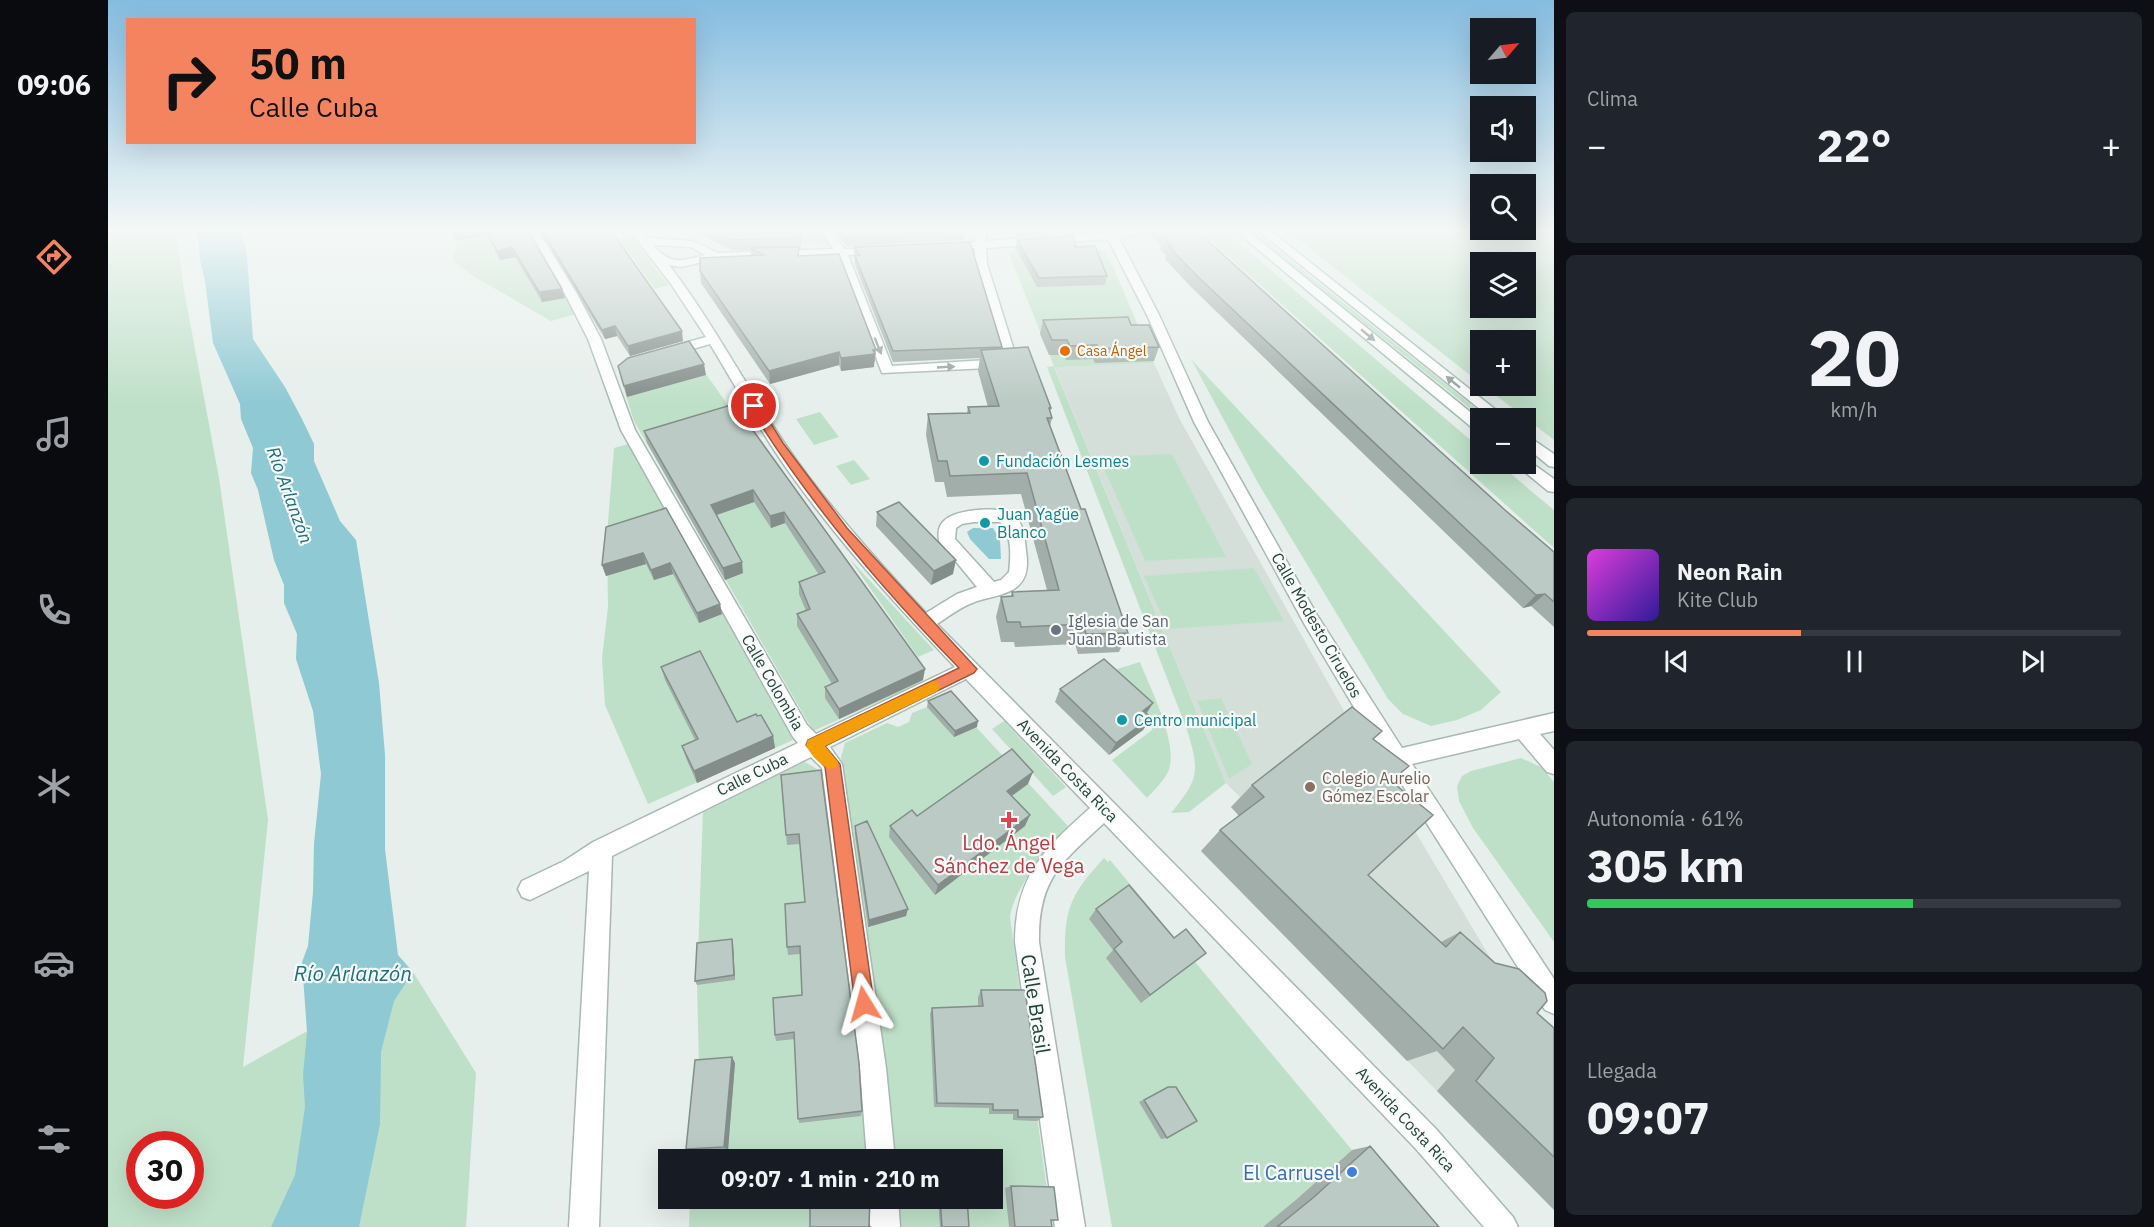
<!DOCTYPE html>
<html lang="es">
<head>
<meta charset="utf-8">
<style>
  body { margin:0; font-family:"IBM Plex Sans",sans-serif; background:#20242c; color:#f1f3f6; height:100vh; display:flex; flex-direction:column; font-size:22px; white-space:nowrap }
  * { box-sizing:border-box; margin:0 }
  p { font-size:20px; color:#9ea1a6 }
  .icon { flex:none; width:33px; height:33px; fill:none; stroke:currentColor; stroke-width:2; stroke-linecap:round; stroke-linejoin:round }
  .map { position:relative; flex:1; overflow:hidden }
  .side { display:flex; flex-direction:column; gap:12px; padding:12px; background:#0d0f14; width:600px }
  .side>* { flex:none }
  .hud { position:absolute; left:18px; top:18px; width:570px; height:126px; border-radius:0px; box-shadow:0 6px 24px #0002; background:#f4845f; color:#111; overflow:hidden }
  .needle { width:39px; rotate:62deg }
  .buttons { position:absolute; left:1362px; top:18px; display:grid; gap:12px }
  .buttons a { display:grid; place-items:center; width:66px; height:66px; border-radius:0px; background:#171b24; box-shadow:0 6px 24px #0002; font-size:30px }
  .speed { position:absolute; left:18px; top:1131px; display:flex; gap:12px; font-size:30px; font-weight:700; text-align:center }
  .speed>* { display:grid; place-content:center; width:78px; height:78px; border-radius:50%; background:#171b24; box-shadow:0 6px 24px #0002; line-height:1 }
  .speed .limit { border:9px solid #d22; background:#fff; color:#111 }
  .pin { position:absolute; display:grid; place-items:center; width:51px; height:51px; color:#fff; margin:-26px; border:3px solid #fff; border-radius:50%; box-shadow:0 2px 6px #0007 }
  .me { position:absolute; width:66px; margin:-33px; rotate:352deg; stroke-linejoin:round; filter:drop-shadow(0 0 4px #0008) }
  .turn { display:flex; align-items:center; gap:21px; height:126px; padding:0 24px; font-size:27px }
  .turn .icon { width:78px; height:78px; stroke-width:2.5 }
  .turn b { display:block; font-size:42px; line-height:51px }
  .big { font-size:45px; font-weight:700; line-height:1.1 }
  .side .card { flex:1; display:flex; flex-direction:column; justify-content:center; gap:9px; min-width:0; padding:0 21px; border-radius:9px; background:#20242c }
  .side .dial { align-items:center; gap:0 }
  .dial b { font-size:78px; line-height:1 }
  .song { display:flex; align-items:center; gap:18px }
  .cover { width:72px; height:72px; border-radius:9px; background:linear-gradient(135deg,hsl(300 70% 55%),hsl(250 70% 35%)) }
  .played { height:6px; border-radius:3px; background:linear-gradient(90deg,#f4845f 40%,#363941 40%) }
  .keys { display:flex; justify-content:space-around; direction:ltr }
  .heat { display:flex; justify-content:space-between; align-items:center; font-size:33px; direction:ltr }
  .charge { height:9px; border-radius:4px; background:linear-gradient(90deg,#34c759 61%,#363941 0) }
  .trip { position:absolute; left:550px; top:1149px; width:345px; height:60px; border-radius:0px; background:#171b24; box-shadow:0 6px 24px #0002; font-weight:700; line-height:60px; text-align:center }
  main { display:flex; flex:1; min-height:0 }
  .dock { display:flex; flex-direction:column; width:108px; justify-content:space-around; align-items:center; background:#090b0e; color:#9ea1a6 }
  .dock .icon { width:42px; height:42px }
  .dock .on { color:#f4845f }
  .dock b { font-size:27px; color:#f1f3f6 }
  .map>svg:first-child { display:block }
</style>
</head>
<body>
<main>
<nav class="dock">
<b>09:06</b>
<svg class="icon on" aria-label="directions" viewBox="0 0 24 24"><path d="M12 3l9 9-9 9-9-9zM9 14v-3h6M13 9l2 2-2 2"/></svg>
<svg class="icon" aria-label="music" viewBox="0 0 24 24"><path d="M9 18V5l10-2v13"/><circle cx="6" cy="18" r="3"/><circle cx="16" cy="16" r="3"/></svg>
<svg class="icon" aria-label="phone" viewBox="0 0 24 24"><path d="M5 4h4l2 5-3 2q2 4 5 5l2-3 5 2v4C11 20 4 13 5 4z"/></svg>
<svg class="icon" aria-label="climate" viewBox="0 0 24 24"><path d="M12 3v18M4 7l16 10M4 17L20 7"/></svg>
<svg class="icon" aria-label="car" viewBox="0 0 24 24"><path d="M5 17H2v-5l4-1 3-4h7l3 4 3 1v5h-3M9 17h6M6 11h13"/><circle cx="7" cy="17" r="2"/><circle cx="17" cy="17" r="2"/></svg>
<svg class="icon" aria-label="filters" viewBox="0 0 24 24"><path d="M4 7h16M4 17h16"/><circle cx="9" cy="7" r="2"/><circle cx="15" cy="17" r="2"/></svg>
</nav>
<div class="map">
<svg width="1446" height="1227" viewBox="0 0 1446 1227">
  <rect width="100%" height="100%" fill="#e6efeb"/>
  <path fill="#d4dfda" d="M1046,363L1071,418L1244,725L1380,954L1446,1054V1210L1093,851L1135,819L1123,807L1134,799L1118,783L946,366Z"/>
  <path fill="#bfe0c8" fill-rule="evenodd" d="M0,232H68L76,290L111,478L160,820L135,1067L305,972L368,1073L358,1227H0ZM32,1144H82V1196H32Z
    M352,232H421L468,314L443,321L365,276L345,260Z
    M587,232H714L721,245L636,244Z
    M1093,232H1118L1372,448V464H1391L1446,510V548Z
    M1143,232H1147L1380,418H1374Z
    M1181,232H1446V440L1376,386H1418V340H1372V383ZM1418,262V308H1372V262Z
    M523,236L560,285L547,289L511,239Z
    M982,245L996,251L1006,269L1046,363L946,367L1118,783L1081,812L1063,813C1091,779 1092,772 1079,730L939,367L946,366L901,254L908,249Z
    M583,353L816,682L705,731L526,421L512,377Z
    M1083,359L1393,692L1373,710L1349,720L1323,726L1295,714L1280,699L1150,483Z
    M712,412L731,437L706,445L688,419Z
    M520,444L685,740L540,804L497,705L494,658L500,607L499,534L506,448Z
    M1064,454L1118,557L1037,561L991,457Z
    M746,460L762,479L743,485L728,466Z
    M741,558L826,650L810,657Z
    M1146,568L1176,621L1060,629L1036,576Z
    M1032,662C1042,688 1072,746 1060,772C1055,782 1046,790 1039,798L1004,760L1044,730L1046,722L1042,715L996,673Z
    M841,698L960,826C941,850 906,886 902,917L944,1227H792L790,1199L885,1198V1160L788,1159L751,900L733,757L737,743L779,723L790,727L801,722L804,713Z
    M1113,698L1144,764L1121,779L1089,701Z
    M896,721L958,787L945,796L884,729Z
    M1413,758L1433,767L1446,782V942L1365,828L1351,801L1349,786L1354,776L1363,771Z
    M697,762L716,773L751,1050L761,1159L582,1160L591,1066L589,985L595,810Z
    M996,858L1000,862L1002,860L1244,1150L1208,1182L1245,1227H1004L957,957C956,908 963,894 996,858Z
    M582,1199H762L763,1227H581Z"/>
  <path fill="#8ec9d4" d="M90,232H134L139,256L145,339L177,387L194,419L206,444V461L232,521L248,540L271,683L277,755V849L290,955L305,972L286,1001L273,1052L272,1124L251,1227H163L187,1175L197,1107L195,1075L199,1032L194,962L200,946L205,892L206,844L213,774L205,711L188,659L189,634L176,603V585L166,560L150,490L143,473L145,448L133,419L132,404L105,343L97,281L92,260Z
    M865,528H885L892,540L893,559H881L862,539L859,532Z"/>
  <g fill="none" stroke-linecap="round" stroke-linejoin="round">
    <g stroke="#a8b8b2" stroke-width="3">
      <path id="street" d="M421,232H431L468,292L493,339L527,430L699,725L708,734L847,667C788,605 731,542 681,472C652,431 628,387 602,344L560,356L555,355L553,352L555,349L598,337L563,284L523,232H534L539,238L585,241L610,253L725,249L715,232H725L736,249H772V253L768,254L740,255L784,366L895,359L867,264V248L838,250L832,247L834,245L867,242V232H877L878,241L997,232H1034L1029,235L1011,238L1051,315L1100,422L1209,615L1294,748L1446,713V731L1432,734L1446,750V774L1439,772L1411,739L1304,764L1446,979V1014L1437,1010L1259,729L1197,625L1086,422L1039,315L1000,239L878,248L879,264L910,363L903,367L774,373L729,256L608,259L573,267L561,265C604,321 636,383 675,441C717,503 767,558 818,613L849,594L869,587L831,541C830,533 830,526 837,520C848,509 896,505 907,516C916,525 917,539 918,551C920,563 920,576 911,585C900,596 878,597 864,603C851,608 840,617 829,624L1328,1129L1405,1217L1410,1227H1376L1308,1149L996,823C953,863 930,879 931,942L977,1227H947L907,942C907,877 936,849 982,808L858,679L722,747L734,764L778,1068L787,1160H759L752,1068L714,768L703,757L504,856L491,1227H461L481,871L422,900L414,897L410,889L414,881L456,861L485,842L690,743L685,737L513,430L480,339L456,292ZM545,245L583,247L597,255C573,261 563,266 545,245ZM866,522H892C904,532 903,557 901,572L893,580L886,582L847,539L848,528L854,524Z
        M762,1198H790L792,1227H762Z"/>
    </g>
    <g stroke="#a4bbb3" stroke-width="3">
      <path id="secondary" d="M1129,232H1141L1372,420V431L1367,430Z
        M1152,232H1164L1398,418H1383Z
        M1418,435L1446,454V467L1441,466L1418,447Z
        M1418,459L1446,479V492L1440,491L1412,468L1410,464H1418Z"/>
    </g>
    <use href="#street" fill="#fff" fill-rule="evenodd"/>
    <use href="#secondary" fill="#fff" fill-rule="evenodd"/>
  </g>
  <path fill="#a1aea9" d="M345,232H421L457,298L434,302L407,257L392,260L379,235L348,240Z
    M432,232H504L575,341L522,356L509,336L497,339Z
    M587,232H694L692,248H691V256L768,350L767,362H766V367L733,371L731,365L662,384L593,283L592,271L643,255V250H624Z
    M728,232H857L856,240L738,246Z
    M906,232H961L906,237Z
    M1043,232H1090L1397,510L1446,552V627L1423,606L1415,608L1083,287L1057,259L1058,255L1052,250L1053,246L1042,235Z
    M909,240L968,247L999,276L997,285L929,287L908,248Z
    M746,247L894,347V349L943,408L942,412L944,418L942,426L1020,633L1011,652L970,654L967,644L907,647L906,642H893L888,617L893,597L903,596L904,592L939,590L913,494L839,497L836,482H827L818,435L820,414L859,413L860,407H880L870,371L872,358L785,362L747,265Z
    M935,320L1023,325L1051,347L1046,361L987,363L985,359L958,360L956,355H941L932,334Z
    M626,404L815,680L731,719L717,698V687L724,684L689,626V614L698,611L691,594V582L711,575L677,523L663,528L646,502L609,515L635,573L617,580L539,443L536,431Z
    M558,508L612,604L614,614L591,623L565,574L546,580L538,564L498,576L494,565Z
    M769,512L845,574L823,585L768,526Z
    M553,667L629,722L649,716L665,736L667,748L589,783L578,758L574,746L587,740L557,680Z
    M952,689L1045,703L1039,713L1043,717L1035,730L1001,755L947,702Z
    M820,701L869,727L846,737L819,707Z
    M1266,739L1283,781L1260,875L1333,942L1352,932L1429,1013L1446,1028V1210L1329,1091L1347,1070L1329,1051L1299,1061L1093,851L1112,830L1131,816L1123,807L1144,785Z
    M713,770L754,1111L753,1116L691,1123L687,1039L668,1041L667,1035L694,995L692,954L680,955L679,947L697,902L692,844L679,845L673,775Z
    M920,784L904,796L917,826L827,895L781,837L782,826L809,816Z
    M747,826L798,916L760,927L747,835Z
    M988,909L1066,938L1087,961L1033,1003L998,958L1005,950L981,919Z
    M624,939L625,943L627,980L589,985L587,981Z
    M873,990L935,1117L929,1121L905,1120V1114H881V1108L826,1107L822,1014L824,1008L870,1006V997Z
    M624,1057L627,1063L620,1150L582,1152L578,1149Z
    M1060,1087L1059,1138L1053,1139L1031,1102Z
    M1262,1146L1331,1227H1155L1189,1199L1244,1150Z
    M903,1186L950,1220L943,1221L944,1227H901L897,1188Z
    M830,1198H859L861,1227H832Z"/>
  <path fill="#838d89" d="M345,232H378L379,235L348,240Z
    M693,232H694L692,248V238Z
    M404,247L407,257L392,260L389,251Z
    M454,289L457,298L434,302L431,292Z
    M507,326L509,336L497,339L494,330Z
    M574,331L575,341L522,356L520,346Z
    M731,352V365L662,384L661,371Z
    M767,354L766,367L733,371V358Z
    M596,364L598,375L519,397L516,386Z
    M645,490L646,502L605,516L603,505Z
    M676,512L677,523L663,528L662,516Z
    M535,553L538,564L498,576L494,565Z
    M848,560L845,574L823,585L826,571Z
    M634,562L635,573L617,580L615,568Z
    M562,563L565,574L546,580L543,570Z
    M1437,594L1423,606L1415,608L1428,595Z
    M612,604L614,614L591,623L589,613Z
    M817,669L815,680L731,719V709Z
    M1045,703L1037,715L1035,711Z
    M1043,717L1035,730L1001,755L1008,743Z
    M870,721L869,727L846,737L847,731Z
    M665,736L667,748L589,783L586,771Z
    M925,772L920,784L895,802L899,791Z
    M922,815L917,826L827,895L830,885Z
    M800,909L798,916L760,927L761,920Z
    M624,939L625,943L627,980L626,975Z
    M624,1057L627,1063L620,1150L616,1147Z"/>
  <path fill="#bbcac4" stroke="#838d89" stroke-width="1.5" d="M379,232H421L454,289L431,292L404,247L389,251Z
    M435,232H504L574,331L520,346L507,326L494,330Z
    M606,232H693L692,238L623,240Z
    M734,232H847L738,237Z
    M1054,232H1090L1397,510L1446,552V602L1437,594L1428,595L1088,275L1061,247L1065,246L1056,238H1061Z
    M965,236L968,247L987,246L999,276L931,278L909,240Z
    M862,242L894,347L785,351L747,256L752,255L746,247Z
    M691,247L690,256L731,254L768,350H765L767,354L733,358L731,352L661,371L592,271V258L656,255L642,248Z
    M1020,317L1023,325H1041L1051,347L991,349L989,345L962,346L959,340H944L935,320Z
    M581,341L596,364L516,386L510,366L520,358Z
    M920,347L943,408H941L944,418H939L973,509H977L1020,633L978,634L975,624L913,627L912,622H899L893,597L905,596L904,592L951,590L919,473L842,476L839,461H830L820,414L862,413L860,407L891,406L873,350Z
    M626,404L817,669L731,709L717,687L730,681L689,614L702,609L691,582L717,572L676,512L662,516L645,490L603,505L634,562L615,568L536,431Z
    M791,502L848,560L826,571L769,512Z
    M558,508L612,604L589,613L562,563L543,570L535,553L494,565L498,527Z
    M592,651L629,722L648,714L649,716L653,715L665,736L586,771L574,746L590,739L553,667Z
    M996,659L1045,703L1035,711L1043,717L1008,743L952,689Z
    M843,691L870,721L847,731L820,701Z
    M1244,707L1274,731L1265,739L1301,766L1283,781L1325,815L1260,875L1338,947L1352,932L1387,963L1411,969L1437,993L1439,1001L1429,1013L1446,1028V1157L1368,1081L1386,1058L1355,1027L1335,1049L1112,830L1156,797L1144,785Z
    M904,749L925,772L899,791L922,815L830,885L782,826L804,810L809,816Z
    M713,770L751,1063L754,1111L690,1119L686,1032L667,1035L665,998L694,995L692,946L679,947L677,904L697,902L691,834L678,835L673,775Z
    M759,821L800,909L761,920L747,826Z
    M1021,885L1066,938L1078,929L1098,953L1042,995L1006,949L1014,942L988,909Z
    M624,939L626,975L587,981L589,943Z
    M873,990H917L935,1117H910V1110H885V1104L829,1103L824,1008L875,1006Z
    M624,1057L616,1147L578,1149L587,1060Z
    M1060,1087H1068L1089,1121L1059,1138L1036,1100Z
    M1262,1146L1331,1227H1169L1206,1197Z
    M903,1186L946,1187L950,1220H943L944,1227H907Z
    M702,1198H762L761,1226L763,1227H702Z
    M832,1198H859L861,1227H834Z"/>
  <defs><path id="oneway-solid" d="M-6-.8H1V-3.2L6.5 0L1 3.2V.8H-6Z" transform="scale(1.5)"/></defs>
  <g fill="#92a09c">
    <use href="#oneway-solid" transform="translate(1260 335) rotate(39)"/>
    <use href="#oneway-solid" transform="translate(770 346) rotate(68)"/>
    <use href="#oneway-solid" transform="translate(838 367) rotate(-3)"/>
    <use href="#oneway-solid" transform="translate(1345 382) rotate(-141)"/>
  </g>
  <linearGradient id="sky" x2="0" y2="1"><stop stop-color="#84bce0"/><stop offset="0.57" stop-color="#f4f8f6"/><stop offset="1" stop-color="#f4f8f6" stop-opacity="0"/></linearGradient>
  <rect width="1446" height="404" fill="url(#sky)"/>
  <path fill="#f4845f" stroke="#9f563e" stroke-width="1.5" d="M646,402L650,403L675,443L739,528L869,669L866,673L717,746L732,764L766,1004L763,1011L756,1014L750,1011L747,1004L717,767L698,745L700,740L851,668C772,587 700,502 641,406Z"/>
  <path fill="#f59e0b" d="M825,681L830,683L832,687L830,691L717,746L730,762L728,767L722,769C713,766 702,754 698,745L700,740Z"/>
  <circle fill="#e8710a" stroke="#f7fbf9" stroke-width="2" cx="957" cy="351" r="6"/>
  <g fill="#0f9aa8" stroke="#f7fbf9" stroke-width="2">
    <circle cx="876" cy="461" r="6"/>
    <circle cx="877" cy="523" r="6"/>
    <circle cx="1014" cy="720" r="6"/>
  </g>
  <circle fill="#6b7280" stroke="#f7fbf9" stroke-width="2" cx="948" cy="630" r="6"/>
  <circle fill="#8d6e63" stroke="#f7fbf9" stroke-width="2" cx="1202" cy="787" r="6"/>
  <path fill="#e0444e" stroke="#f7fbf9" stroke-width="2" d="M898 811h6v6h6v6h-6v6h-6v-6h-6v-6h6z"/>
  <circle fill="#3f7fe0" stroke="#f7fbf9" stroke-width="2" cx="1244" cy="1172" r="6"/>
  <g text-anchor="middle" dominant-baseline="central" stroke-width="4.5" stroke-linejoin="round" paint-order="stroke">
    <g font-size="14" fill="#c56008" stroke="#f7fbf9" text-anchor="start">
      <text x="969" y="351">Casa Ángel</text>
    </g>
    <g font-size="16" fill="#0d838f" stroke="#f7fbf9" text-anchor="start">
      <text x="888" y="461">Fundación Lesmes</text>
      <text x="889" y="514">Juan Yagüe<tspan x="889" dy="18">Blanco</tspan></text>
      <text x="1026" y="720">Centro municipal</text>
    </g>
    <g font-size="16" fill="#5b616d" stroke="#f7fbf9" text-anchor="start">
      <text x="960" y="621">Iglesia de San<tspan x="960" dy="18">Juan Bautista</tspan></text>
    </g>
    <g font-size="16" fill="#24423a" stroke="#f7fbf9">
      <text transform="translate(1209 625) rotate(60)">Calle Modesto Ciruelos</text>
      <text transform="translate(665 682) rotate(60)">Calle Colombia</text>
      <text transform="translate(960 770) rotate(46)">Avenida Costa Rica</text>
      <text transform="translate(644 774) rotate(-26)">Calle Cuba</text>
      <text transform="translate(1298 1119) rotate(47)">Avenida Costa Rica</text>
    </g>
    <g font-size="16" fill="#785e54" stroke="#f7fbf9" text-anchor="start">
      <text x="1214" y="778">Colegio Aurelio<tspan x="1214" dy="18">Gómez Escolar</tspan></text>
    </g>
    <g font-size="18" font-style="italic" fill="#1c6f80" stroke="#f7fbf9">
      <text transform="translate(182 495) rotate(70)">Río Arlanzón</text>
    </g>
    <g font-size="20" fill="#be3a42" stroke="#f7fbf9">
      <text x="901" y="842">Ldo. Ángel<tspan x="901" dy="23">Sánchez de Vega</tspan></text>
    </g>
    <g font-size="20" fill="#24423a" stroke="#f7fbf9">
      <text transform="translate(928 1004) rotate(81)">Calle Brasil</text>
    </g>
    <g font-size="20" fill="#366cbe" stroke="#f7fbf9" text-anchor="end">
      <text x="1232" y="1172">El Carrusel</text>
    </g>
    <g font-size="21" font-style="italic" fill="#1c6f80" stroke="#f7fbf9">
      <text x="245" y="973">Río Arlanzón</text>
    </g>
  </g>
</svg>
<div class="buttons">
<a><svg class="needle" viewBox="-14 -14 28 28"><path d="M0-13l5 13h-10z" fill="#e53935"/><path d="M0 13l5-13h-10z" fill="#9ea1a6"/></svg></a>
<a><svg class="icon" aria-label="sound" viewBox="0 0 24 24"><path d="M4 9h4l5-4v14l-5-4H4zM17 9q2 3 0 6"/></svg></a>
<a><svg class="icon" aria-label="search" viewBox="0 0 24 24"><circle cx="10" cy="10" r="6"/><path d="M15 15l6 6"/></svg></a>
<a><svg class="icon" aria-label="layers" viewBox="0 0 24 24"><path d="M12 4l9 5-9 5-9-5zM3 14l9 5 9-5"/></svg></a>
<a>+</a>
<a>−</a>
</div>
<div class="speed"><div class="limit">30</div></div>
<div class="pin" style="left:646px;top:406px;background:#d93025"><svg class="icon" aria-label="arrive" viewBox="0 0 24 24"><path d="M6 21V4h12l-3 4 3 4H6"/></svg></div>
<svg class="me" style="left:756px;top:1004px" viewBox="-20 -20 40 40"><path d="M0-17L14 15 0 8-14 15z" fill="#f4845f" stroke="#fff" stroke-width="4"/></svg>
<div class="trip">09:07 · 1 min · 210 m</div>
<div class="hud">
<div class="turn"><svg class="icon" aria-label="right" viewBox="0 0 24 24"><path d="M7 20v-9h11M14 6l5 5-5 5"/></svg><div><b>50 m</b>Calle Cuba</div></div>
</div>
</div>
<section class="side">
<div class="card"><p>Clima</p>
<div class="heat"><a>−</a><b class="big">22°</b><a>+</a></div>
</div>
<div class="card dial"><b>20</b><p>km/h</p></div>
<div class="card">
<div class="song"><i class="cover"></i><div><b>Neon Rain</b><p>Kite Club</p></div></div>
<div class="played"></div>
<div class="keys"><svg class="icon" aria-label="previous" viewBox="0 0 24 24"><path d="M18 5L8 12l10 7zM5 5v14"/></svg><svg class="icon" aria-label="pause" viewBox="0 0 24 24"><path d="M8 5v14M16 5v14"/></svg><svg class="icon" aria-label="next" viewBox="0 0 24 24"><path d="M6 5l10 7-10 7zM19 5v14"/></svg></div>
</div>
<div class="card"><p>Autonomía · 61%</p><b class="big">305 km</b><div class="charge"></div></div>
<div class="card"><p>Llegada</p><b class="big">09:07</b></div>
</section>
</main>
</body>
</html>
